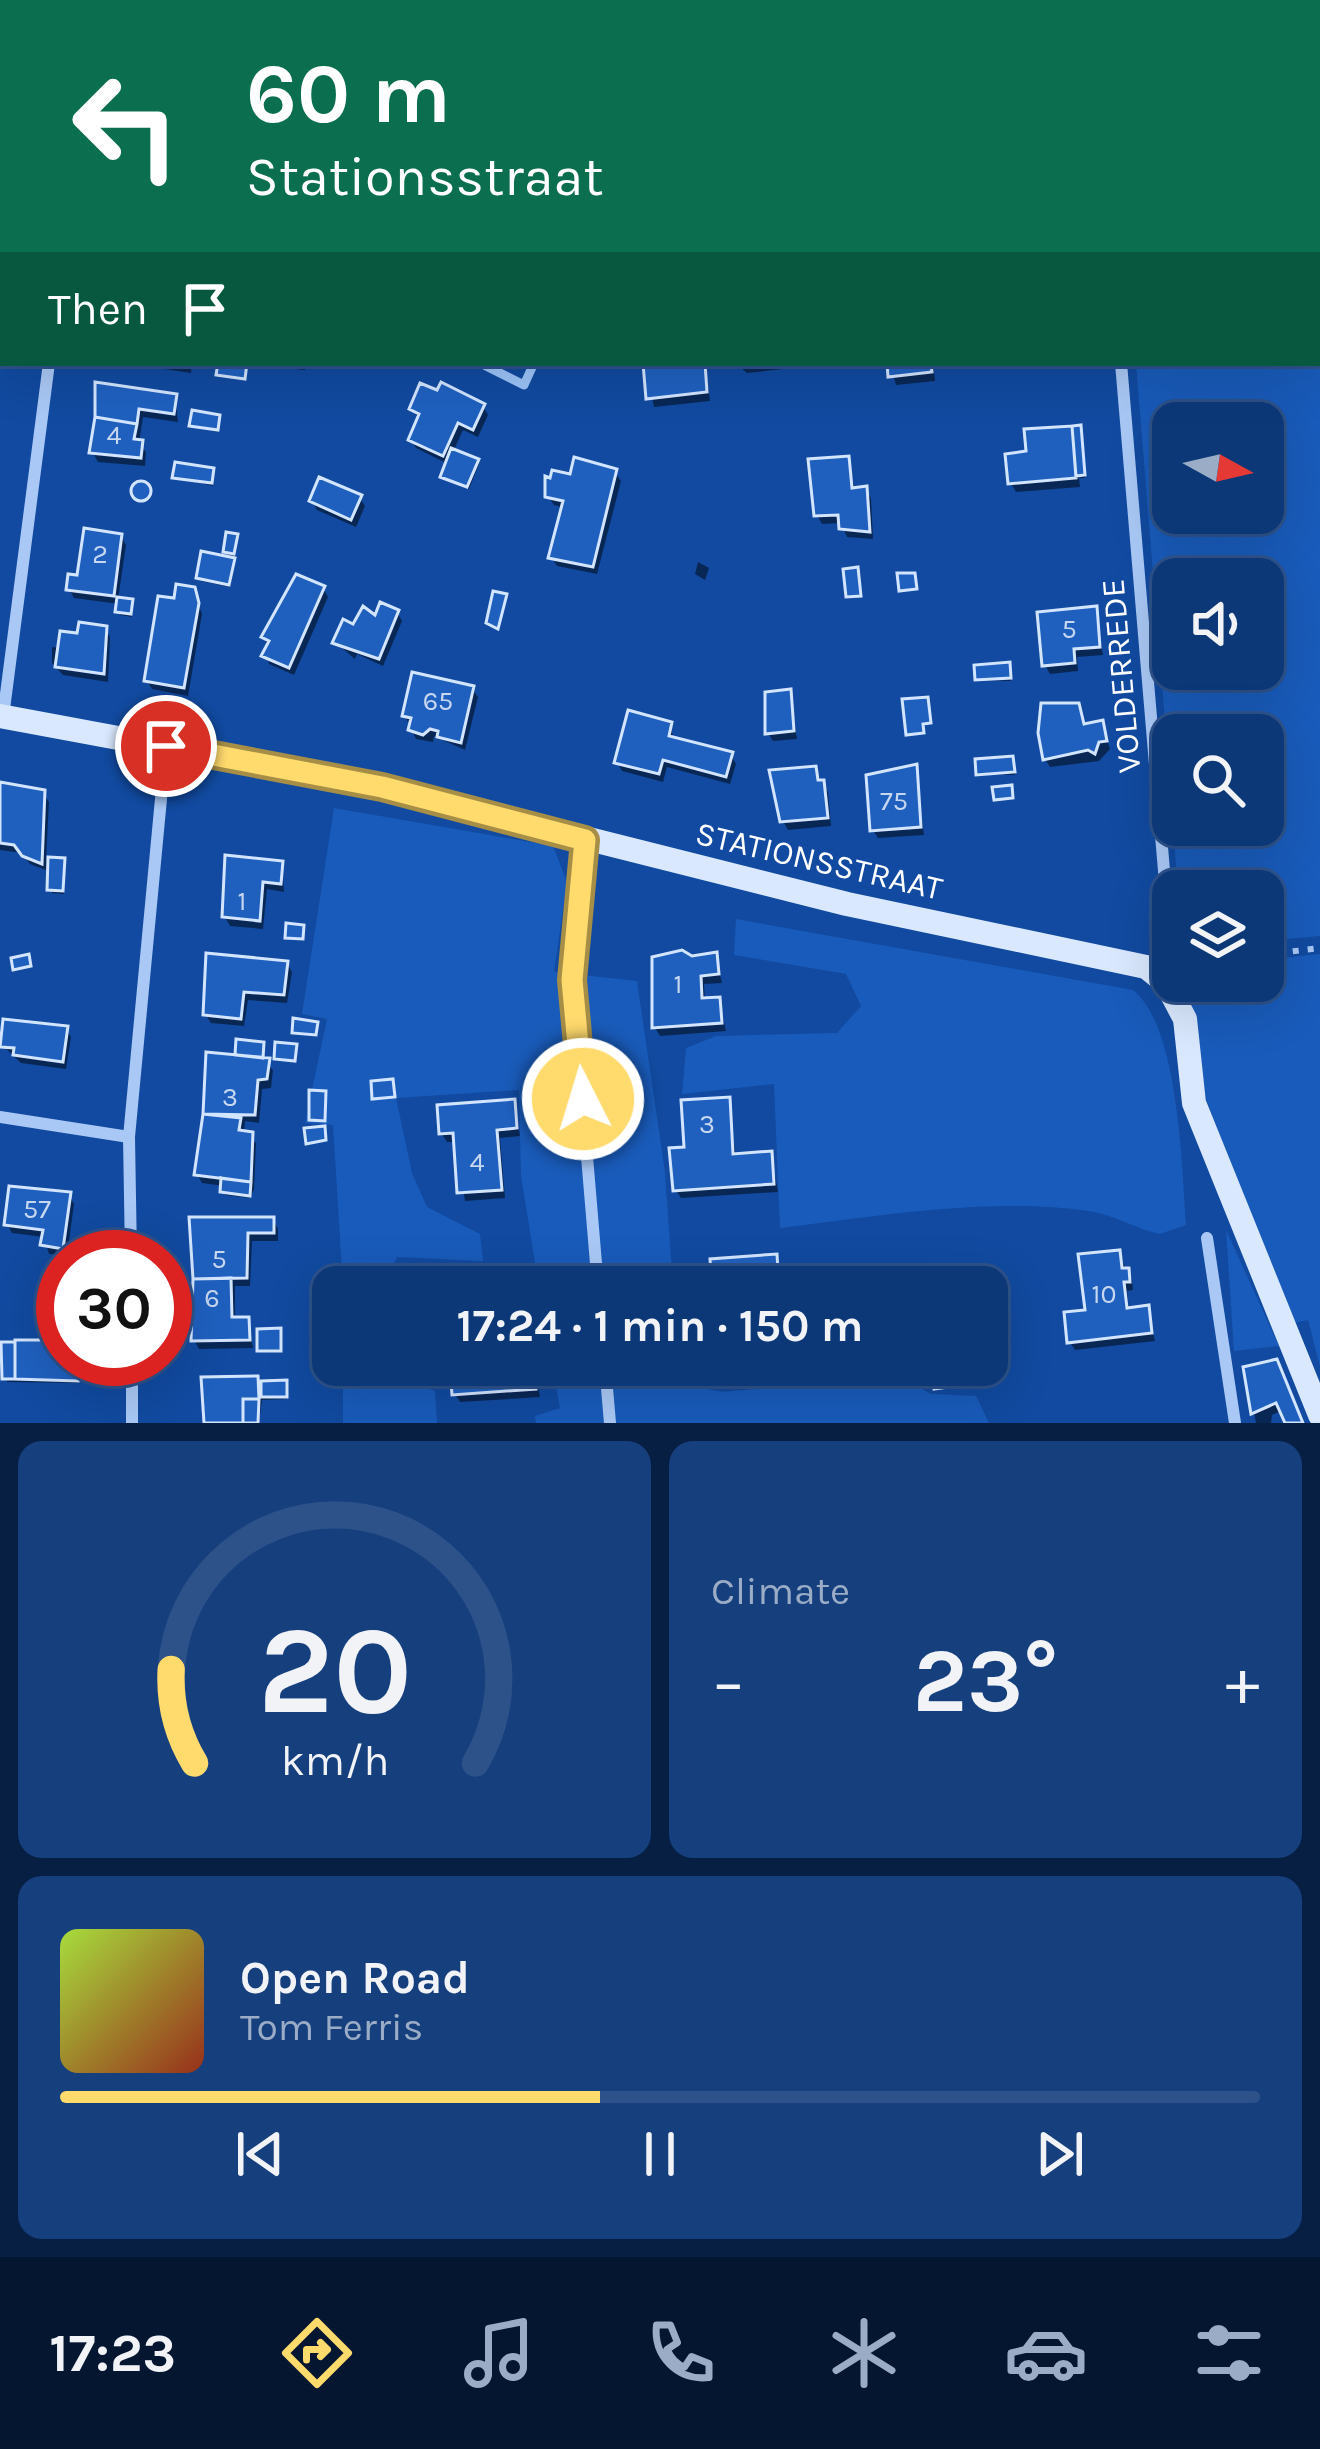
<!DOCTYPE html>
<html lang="en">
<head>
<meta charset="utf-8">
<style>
  body { margin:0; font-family:Karla,sans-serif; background:#163f7d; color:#f1f3f6; height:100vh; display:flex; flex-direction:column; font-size:45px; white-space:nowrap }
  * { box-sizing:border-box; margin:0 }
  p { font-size:39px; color:#9aacc6 }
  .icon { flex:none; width:66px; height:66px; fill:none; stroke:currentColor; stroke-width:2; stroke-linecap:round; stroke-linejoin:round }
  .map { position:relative; height:1423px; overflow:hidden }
  .sheet { display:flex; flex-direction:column; gap:18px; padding:18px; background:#071f42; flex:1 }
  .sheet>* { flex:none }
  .top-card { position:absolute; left:0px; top:0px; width:1320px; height:366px; box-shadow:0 12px 48px #0002,0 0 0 3px #2d528a; background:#0b6e4f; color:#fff; overflow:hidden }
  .needle { width:78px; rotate:98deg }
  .tools { position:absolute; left:1152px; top:402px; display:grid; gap:24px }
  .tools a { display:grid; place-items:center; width:132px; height:132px; border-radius:24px; background:#0d3878; box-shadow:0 12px 48px #0002,0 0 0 3px #2d528a; font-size:60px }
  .speed { position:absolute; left:36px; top:1230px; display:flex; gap:24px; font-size:60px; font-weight:700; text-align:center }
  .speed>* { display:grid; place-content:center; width:156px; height:156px; border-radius:50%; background:#0d3878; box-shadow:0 12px 48px #0002,0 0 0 3px #2d528a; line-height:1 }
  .speed .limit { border:18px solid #d22; background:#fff; color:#111 }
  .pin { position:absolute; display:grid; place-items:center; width:102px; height:102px; color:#fff; margin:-51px; border:6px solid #fff; border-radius:50%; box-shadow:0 3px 12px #0007 }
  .me { position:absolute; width:132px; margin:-66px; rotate:355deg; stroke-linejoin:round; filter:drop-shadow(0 0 9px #0008) }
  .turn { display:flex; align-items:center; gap:42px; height:252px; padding:0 48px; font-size:54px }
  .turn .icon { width:156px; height:156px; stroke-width:2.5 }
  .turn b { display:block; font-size:84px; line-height:102px }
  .then { display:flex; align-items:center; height:114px; padding:0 48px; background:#0003; gap:24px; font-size:45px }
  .big { font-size:90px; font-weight:700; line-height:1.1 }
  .sheet .card { flex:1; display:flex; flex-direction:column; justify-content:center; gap:18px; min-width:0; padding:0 42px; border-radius:24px; background:#163f7d }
  .sheet .dial { align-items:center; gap:0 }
  .dial svg { height:312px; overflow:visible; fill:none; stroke:#2d528a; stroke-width:7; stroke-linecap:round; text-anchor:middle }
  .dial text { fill:#f1f3f6; stroke:none }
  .song { display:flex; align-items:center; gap:36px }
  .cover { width:144px; height:144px; border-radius:18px; background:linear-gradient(135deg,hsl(80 70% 55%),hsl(10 70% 35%)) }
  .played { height:12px; border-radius:6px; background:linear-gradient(90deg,#ffda6d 45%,#2d528a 45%) }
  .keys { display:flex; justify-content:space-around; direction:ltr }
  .heat { display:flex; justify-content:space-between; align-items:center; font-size:66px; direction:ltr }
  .sheet .tiles { flex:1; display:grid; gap:18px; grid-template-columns:1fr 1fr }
  .card:last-child { grid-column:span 2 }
  .trip { position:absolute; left:312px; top:1266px; width:696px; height:120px; border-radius:24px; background:#0d3878; box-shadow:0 12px 48px #0002,0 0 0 3px #2d528a; font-weight:700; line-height:120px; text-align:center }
  .tabs { display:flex; height:192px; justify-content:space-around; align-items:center; background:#051630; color:#9aacc6 }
  .tabs .icon { width:84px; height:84px }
  .tabs .current { color:#ffda6d }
  .tabs b { font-size:54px; color:#f1f3f6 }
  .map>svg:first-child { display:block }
</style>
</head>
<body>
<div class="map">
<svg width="1320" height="1423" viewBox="0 0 1320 1423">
  <rect width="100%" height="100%" fill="#114aa0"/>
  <path fill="#195bba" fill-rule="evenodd" d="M683,0H1071L1072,3H681Z
    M1105,0H1320V936L1263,941V891H1178L1173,825H1263V735H1173V819L1136,363H1317V3ZM1173,423H1263V513H1173ZM1173,579H1263V669H1173Z
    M334,808L553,846L567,882L554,972L637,981L665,1172L673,1287H539L521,1176L519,1090L396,1098L412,1173L427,1207L480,1234L483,1261L397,1257L382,1287H343L333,1125L305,1123L327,1019L302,1014Z
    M736,919L1133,990C1179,1026 1182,1168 1186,1225L1160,1234C1136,1229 1112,1214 1089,1211C988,1197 881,1216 780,1228L774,1084L682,1094L686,1048L716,1036L837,1033L861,1006L846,974L734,955Z
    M1320,954V1366L1308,1320L1293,1323L1206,1099L1186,981H1263V960Z
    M1226,1230L1279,1346L1234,1351Z
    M343,1365H385L390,1375L435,1391L437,1423H343Z
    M552,1365H683L694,1386L722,1392L899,1376L931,1394L976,1396L989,1423H536L535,1416L560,1408Z"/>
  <path fill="#0007" d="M273,0H314L313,3Z
    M375,0H431L438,3H374Z
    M574,0H609L607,3Z
    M0,19L3,21L0,79Z
    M0,300H3V339H0Z
    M125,363H192L191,373Z
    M293,363H306L305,370L295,369Z
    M646,363H705L710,401L654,407Z
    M735,363H792L793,368L747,373Z
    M890,363H933L935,381L896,385Z
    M98,385L175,396L178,422L143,417L139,443L146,452L145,466L98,462L93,453Z
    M483,406L488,415L478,437L463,430L453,452L479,464L469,489L445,480L448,464L416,448L411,440L418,418L412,409Z
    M1079,428L1085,478H1079L1080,487L1016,492L1011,483L1030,454L1028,432Z
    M848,460L855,490H866L871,498L873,539L847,537L841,523L822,524L817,515Z
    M212,471L213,486L176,477Z
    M615,472L621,481L597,574L557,566L552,558L564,508L554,505L548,496L572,478Z
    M137,484L146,486L150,500H136Z
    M359,497L365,506L356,527L317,510L312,501Z
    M121,536L126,545L118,600L131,602L132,617L120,615L119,604L74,598L69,589Z
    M236,537L234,556L229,555L235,564L230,587L201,581L231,560L226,552Z
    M698,562L709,568L705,580L695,574Z
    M323,588L328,597L294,675L269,664L265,637L277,607L283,609Z
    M193,590L202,614L188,696L152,689L147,681L177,602Z
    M1095,610L1103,655L1077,657L1078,671L1050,674L1045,665Z
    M361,611L397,612L402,621L383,666L357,654L355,659L336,643L354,628Z
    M105,628L110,637L108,682L63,675L52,663V647L61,648Z
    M1010,668L1011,681L978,680Z
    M472,689L478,697L465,750L434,736L433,742L416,739L405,716Z
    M789,692L797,739L773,741L768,733Z
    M1078,706L1085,727L1102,724L1110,749L1099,761L1050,767L1045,759Z
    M670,725L674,740L731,755L736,764L730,784L667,767L663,782L622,771L617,762Z
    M1013,763L1015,775L979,774Z
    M915,767L924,835L878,838L873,830Z
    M814,769L828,792L831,826L788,830L783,821Z
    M0,786L43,793L49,802L46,860L65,864L64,894L52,893L51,872L30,864L22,853L0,850Z
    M282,864L284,892L267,889L263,929L230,926L225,917Z
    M669,954L715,955L722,983L704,984L705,1001L719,1000L726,1031L660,1036L655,1028Z
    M287,963L292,972L287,1003L248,1000L244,1026L211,1023L206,1015Z
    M66,1028L71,1037L66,1069L21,1063L3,1046Z
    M262,1044L263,1061L273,1070L271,1088L262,1089L259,1123L245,1121L244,1134L256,1143L254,1189L250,1198L225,1195L224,1186L202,1183L197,1174L208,1055L238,1058Z
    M728,1100L736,1157L771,1154L778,1192L681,1198L676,1190L687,1150Z
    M513,1102L520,1136L500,1138L505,1198L465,1201L456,1142H447L442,1134Z
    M69,1195L74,1204L67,1256L49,1254L44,1237L12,1233L7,1224Z
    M192,1220H273L278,1229V1241H252L250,1286H235V1320H247L253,1348L199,1349L194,1340Z
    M1118,1253L1132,1280L1133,1290L1127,1291L1129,1310L1147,1308L1155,1341L1075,1350L1070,1342Z
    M63,1326V1359H78V1383L6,1382L57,1342Z
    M469,1365H534L540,1397L460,1402L455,1394L471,1383Z
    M848,1365H876L877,1372L850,1373Z
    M1246,1369L1281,1371L1302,1423H1289L1283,1410L1272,1415L1271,1423H1256Z
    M257,1379L285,1383L287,1399L262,1400L259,1423H204V1380Z"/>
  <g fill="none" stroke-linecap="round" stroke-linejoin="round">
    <path stroke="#9bc3f8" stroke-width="9" d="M685,3L686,0
      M486,366L524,385L534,363"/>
  </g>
  <path fill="#1f60bf" stroke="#d2e4fe" stroke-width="3" d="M218,363H247L245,379L216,375Z
    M643,363H705L707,392L646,399Z
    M887,363H931L932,372L888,377Z
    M95,382L177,394L174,414L139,409L137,424L95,417Z
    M441,382L485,404L473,430L458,423L443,456L408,440L419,414L409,409L420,383L437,390Z
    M192,410L220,415L218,430L189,426Z
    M95,417L137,424L134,439L143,440L141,458L89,453Z
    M1081,425L1085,475L1076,476L1072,426Z
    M1072,426L1076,478L1008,484L1005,454L1026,451L1024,429Z
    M451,448L479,459L467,487L440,477Z
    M849,456L852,488L867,486L870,532L839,529L838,515L814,516L808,459Z
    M574,457L617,469L593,567L548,558L563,501L545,497V476L550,478L552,470L570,474Z
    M175,462L214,468L212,483L172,478Z
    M319,477L362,495L351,520L309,501Z
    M131 491a10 10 0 1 1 20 0a10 10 0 1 1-20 0Z
    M84,528L122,534L114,596L66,590L68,574L77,575Z
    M226,532L238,534L234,554L223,552Z
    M201,551L235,558L229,585L196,578Z
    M858,567L861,596L846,597L843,569Z
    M897,573H915L917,589L899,591Z
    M296,574L325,586L289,668L261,656L269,641L261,637Z
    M176,584L195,587L199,603L184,688L144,681L158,596L174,598Z
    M493,591L507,594L498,629L486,623Z
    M117,597L133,599L131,614L115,612Z
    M380,602L399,610L379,659L332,643L343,619L353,624L363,606L375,615Z
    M1097,606L1100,647L1074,649L1075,663L1042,666L1037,612Z
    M79,622L107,626L104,674L55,667L60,631L77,633Z
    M1010,662L1011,678L975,680L974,665Z
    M412,672L474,686L461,743L437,737L438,731L430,729L423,735L408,730L411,718L402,716Z
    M791,689L794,731L765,734V692Z
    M928,697L931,723L923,724L924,733L906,735L902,699Z
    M1041,703H1079L1084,724L1103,720L1107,741L1099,742L1095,754L1088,750L1043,760L1038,733Z
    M628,710L672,722L669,736L733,752L726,777L663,760L659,774L614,763Z
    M1013,756L1015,772L976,775L975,759Z
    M917,764L921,827L870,831L866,775Z
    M816,766L818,780H824L828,818L780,822L769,770Z
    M0,782L45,790L42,864L22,856L14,845L0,843Z
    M1012,785L1013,798L994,800L992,787Z
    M225,855L283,861L281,884L263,882L260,921L222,917Z
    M48,857L65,858L63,891L47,890Z
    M286,923L304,925L303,939L285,938Z
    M682,950L692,956L717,952L719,974L701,976L702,998L720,997L722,1023L652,1028V957Z
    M206,953L288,961L284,995L244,992L241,1019L203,1015Z
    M29,954L31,966L13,970L11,958Z
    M293,1018L318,1022L316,1035L292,1033Z
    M3,1019L68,1026L63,1062L13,1055L14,1048L0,1047Z
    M236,1039L264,1042L263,1058L235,1055Z
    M275,1042L297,1044L295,1061L274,1059Z
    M206,1052L270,1058L267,1079L258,1080L255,1115L203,1114Z
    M393,1079L395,1097L372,1099L371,1081Z
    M309,1090L326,1091L325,1121L309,1120Z
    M730,1097L733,1154L772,1151L774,1184L673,1191L669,1148L684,1147L681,1100Z
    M515,1099L517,1128L497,1130L502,1190L457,1193L453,1133L439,1134L437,1105Z
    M203,1114L241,1118L239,1130L253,1132L251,1182L194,1175Z
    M325,1126L326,1140L306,1144L304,1128Z
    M221,1178L251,1182L250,1196L220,1192Z
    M9,1186L71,1192L63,1249L40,1245L43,1230L4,1225Z
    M189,1217H274V1233H248L247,1278L193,1279Z
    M1120,1250L1122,1268H1129L1130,1282H1124L1127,1308L1149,1305L1152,1333L1067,1343L1064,1312L1085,1310L1078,1254Z
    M777,1254L779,1287H712L710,1259Z
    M231,1278L232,1317H249L250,1340L191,1341L193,1279Z
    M63,1323V1359H77L78,1381L15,1379V1340H54L53,1324Z
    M281,1328V1351H257V1329Z
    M1,1342H15V1379H2Z
    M1277,1359L1303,1423H1285L1276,1403L1251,1414L1243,1367Z
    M466,1365H535L536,1389L452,1395L451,1382L467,1380Z
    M947,1367L949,1387L934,1389L932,1369Z
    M258,1376L259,1399H243V1423H204L201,1377Z
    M287,1380V1397H261V1381Z
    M243,1399H259L258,1423H243Z"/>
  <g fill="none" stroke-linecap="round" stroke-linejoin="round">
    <path stroke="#a9c8f5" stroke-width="6" stroke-dasharray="6 9" stroke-linecap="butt" d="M1263,955L1320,948"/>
    <path stroke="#a9c8f5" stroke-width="12" d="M1089,0V3
      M1121,363L1172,965L1166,983
      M3,717L49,363
      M585,840L572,979L598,1287
      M0,1117L129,1137
      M1207,1238L1235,1423
      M131,1257L129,1137L166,746
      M605,1365L610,1423
      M132,1423V1359"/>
    <path stroke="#d9e8fe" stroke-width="24" d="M0,716L382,787L847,904L1146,967L1166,983L1185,1019L1194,1103L1320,1415"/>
  </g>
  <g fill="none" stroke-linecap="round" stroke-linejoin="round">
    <g stroke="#a68e47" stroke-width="30">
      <path id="route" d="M166,746L382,787L585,840L572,980L583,1099"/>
    </g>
    <use href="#route" stroke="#ffda6d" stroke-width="21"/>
  </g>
  <g text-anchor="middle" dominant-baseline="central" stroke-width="12" stroke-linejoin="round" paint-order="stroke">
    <g font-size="27" fill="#c7d7ef">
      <text x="114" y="435">4</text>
      <text x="100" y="554">2</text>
      <text x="1069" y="629">5</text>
      <text x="438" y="701">65</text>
      <text x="894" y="801">75</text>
      <text x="242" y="901">1</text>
      <text x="678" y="984">1</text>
      <text x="230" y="1097">3</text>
      <text x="707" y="1124">3</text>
      <text x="477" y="1162">4</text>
      <text x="37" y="1209">57</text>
      <text x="219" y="1259">5</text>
      <text x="1104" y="1294">10</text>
      <text x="212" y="1298">6</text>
    </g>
    <g font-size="33" fill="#fff" stroke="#114aa0">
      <text transform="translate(1121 676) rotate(-95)">VOLDERREDE</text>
      <text transform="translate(819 861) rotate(13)">STATIONSSTRAAT</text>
    </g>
  </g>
</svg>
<div class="tools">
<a><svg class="needle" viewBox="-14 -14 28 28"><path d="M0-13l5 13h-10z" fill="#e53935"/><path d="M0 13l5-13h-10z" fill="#9aacc6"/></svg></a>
<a><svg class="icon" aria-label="sound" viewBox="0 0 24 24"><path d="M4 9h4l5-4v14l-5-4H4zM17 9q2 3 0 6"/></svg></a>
<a><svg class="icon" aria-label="search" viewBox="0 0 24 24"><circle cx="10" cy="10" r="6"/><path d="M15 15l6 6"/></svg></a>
<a><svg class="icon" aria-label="layers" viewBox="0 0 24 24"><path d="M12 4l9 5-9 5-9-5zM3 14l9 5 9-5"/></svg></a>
</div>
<div class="speed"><div class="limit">30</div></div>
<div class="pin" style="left:166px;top:746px;background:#d93025"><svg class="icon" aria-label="arrive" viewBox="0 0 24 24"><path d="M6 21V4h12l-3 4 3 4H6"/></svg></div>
<svg class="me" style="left:583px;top:1099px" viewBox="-20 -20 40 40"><circle r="17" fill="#ffda6d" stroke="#fff" stroke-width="3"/><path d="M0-11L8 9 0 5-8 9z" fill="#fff"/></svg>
<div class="trip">17:24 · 1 min · 150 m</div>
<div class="top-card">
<div class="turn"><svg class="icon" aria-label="left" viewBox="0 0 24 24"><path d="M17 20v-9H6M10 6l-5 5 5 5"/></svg><div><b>60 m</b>Stationsstraat</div></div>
<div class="then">Then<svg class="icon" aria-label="arrive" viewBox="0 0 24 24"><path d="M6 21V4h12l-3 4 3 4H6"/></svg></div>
</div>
</div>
<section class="sheet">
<div class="tiles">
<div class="card dial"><svg viewBox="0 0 100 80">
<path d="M14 69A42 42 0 1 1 86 69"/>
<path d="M14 69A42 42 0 0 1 8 45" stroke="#ffda6d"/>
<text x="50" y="56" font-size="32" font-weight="700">20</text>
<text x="50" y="72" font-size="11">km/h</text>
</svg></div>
<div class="card"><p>Climate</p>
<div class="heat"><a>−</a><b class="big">23°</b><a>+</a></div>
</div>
<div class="card">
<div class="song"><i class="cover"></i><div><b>Open Road</b><p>Tom Ferris</p></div></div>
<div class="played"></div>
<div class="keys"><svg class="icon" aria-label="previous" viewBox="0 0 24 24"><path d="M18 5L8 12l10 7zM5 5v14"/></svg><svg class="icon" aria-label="pause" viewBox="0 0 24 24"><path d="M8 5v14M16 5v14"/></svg><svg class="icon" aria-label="next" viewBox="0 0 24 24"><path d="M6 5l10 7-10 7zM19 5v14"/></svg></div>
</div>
</div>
</section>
<nav class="tabs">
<b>17:23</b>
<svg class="icon current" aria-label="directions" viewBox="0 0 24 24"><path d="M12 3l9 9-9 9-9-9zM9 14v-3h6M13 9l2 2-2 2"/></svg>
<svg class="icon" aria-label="music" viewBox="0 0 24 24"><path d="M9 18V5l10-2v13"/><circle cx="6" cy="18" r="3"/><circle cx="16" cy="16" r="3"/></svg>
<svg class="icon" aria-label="phone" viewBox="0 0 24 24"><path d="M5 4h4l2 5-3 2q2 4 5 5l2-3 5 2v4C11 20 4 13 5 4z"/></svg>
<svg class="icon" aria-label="climate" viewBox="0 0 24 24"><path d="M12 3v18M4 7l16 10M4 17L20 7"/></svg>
<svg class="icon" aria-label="car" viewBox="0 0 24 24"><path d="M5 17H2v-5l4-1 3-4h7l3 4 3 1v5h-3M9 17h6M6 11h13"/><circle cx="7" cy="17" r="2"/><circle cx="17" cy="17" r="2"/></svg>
<svg class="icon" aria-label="filters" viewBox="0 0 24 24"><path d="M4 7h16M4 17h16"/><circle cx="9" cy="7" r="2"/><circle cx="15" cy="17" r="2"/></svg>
</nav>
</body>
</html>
